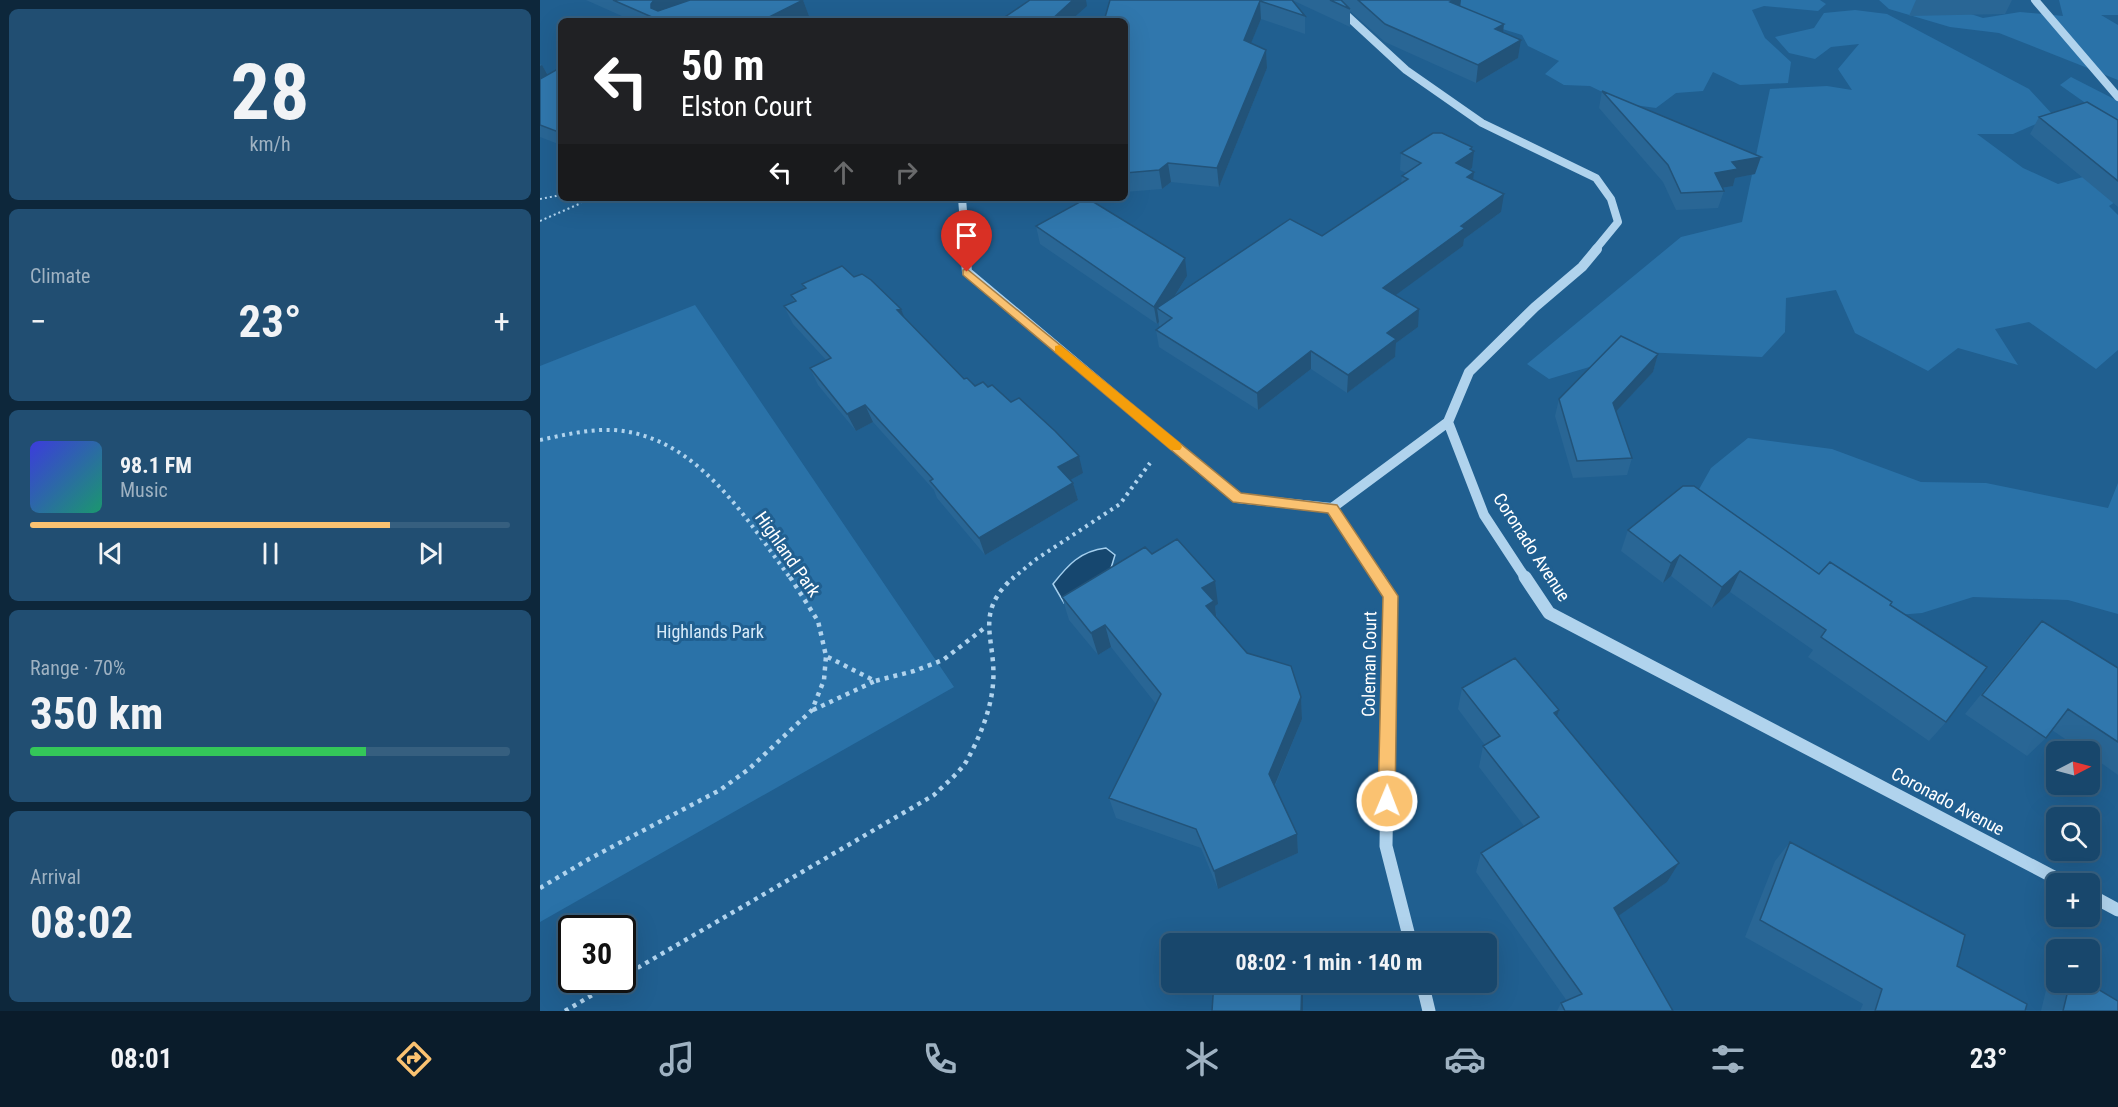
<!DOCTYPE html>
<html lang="en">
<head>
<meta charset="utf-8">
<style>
  body { margin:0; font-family:"Roboto Condensed",sans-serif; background:#214e72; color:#f1f3f6; height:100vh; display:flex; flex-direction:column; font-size:22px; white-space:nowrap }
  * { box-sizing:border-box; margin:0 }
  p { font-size:20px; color:#9fb2c2 }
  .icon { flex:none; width:33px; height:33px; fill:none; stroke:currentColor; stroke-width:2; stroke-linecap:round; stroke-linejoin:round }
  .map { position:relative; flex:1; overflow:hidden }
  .details { display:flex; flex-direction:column; gap:9px; padding:9px; background:#0d273b; width:540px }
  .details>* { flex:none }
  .hud { position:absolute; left:18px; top:18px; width:570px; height:183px; border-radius:9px; box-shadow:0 6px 24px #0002,0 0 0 2px #365f7f; background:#202124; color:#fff; overflow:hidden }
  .needle { width:39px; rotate:84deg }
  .controls { position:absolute; left:1506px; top:741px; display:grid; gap:12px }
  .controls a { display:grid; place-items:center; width:54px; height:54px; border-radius:9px; background:#18476c; box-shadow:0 6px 24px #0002,0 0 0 2px #365f7f; font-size:30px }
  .speed { position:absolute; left:18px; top:915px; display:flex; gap:12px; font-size:30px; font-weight:700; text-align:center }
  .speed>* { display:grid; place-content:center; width:78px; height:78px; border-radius:50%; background:#18476c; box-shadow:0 6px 24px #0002,0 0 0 2px #365f7f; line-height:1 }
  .speed .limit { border:3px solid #111; border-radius:9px; background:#fff; color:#111 }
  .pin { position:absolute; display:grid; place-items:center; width:51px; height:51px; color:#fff; margin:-62px -26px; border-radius:50% 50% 50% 0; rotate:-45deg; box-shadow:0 0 6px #0007 }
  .pin .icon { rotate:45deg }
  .me { position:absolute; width:66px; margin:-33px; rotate:1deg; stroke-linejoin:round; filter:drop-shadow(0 0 4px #0008) }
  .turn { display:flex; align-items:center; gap:21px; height:126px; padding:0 24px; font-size:27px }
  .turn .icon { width:78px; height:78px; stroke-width:2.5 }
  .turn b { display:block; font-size:42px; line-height:51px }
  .lanes { display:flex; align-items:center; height:57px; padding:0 24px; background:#0003; justify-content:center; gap:30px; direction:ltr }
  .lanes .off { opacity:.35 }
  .big { font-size:45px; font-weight:700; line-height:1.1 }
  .details .card { flex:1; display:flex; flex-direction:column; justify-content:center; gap:9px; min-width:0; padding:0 21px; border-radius:9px; background:#214e72 }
  .details .dial { align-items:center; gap:0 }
  .dial b { font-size:78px; line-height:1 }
  .song { display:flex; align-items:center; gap:18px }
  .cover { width:72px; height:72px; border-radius:9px; background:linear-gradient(135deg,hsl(240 70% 55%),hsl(160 70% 35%)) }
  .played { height:6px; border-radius:3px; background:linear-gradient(90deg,#fac271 75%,#365f7f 75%) }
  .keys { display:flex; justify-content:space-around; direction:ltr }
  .heat { display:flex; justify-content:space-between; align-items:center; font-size:33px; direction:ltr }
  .charge { height:9px; border-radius:4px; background:linear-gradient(90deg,#34c759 70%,#365f7f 0) }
  .trip { position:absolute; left:621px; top:933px; width:336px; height:60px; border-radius:9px; background:#18476c; box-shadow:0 6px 24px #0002,0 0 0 2px #365f7f; font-weight:700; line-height:60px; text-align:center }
  .dock { display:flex; height:96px; justify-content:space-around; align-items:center; background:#0a1c2b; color:#9fb2c2 }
  .dock .icon { width:42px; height:42px }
  .dock .selected { color:#fac271 }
  .dock b { font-size:27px; color:#f1f3f6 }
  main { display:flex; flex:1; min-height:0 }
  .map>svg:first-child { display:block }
</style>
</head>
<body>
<main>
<section class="details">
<div class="card dial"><b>28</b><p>km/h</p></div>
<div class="card"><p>Climate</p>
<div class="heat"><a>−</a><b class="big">23°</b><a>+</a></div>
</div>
<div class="card">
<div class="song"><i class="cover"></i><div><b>98.1 FM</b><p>Music</p></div></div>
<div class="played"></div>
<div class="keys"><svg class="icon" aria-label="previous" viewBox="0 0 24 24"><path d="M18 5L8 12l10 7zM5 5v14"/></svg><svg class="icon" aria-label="pause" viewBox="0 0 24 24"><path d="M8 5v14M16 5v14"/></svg><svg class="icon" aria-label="next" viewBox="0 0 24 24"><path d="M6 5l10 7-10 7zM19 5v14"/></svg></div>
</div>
<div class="card"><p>Range · 70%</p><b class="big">350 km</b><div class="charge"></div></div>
<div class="card"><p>Arrival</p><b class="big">08:02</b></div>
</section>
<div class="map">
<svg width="1578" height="1011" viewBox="0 0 1578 1011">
  <rect width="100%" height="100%" fill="#205f90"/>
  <path fill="#2a72a8" d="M907,0H1280L1286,4L1278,11L1224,6L1212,10L1225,38L1251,62L1248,83L1200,85L1173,72L1163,91L1136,93L1116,108L1087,104L1050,86L1024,85L1005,74L1019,61L988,46L982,35L933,20Z
    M1339,0H1388L1443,18L1480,12L1523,16L1519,0H1578V15H1561L1578,25V80L1459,33L1410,27L1349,9Z
    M1315,10L1347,14L1489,89L1514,116L1473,134H1437L1483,168L1518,184L1543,177L1578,200L1569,206L1578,215V350L1556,369L1489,322L1455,329L1478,365L1418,348L1388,371L1315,333L1296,290L1246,298L1245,332L1222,357L1100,352L1009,379L987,364L1141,237L1202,222L1230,89L1287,86L1312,90L1298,69L1319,44L1291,47L1275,59L1249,53L1235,37L1274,28L1284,13Z
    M1531,77L1578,101V126L1520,85Z
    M155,305L414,687L0,922V366Z
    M1208,438L1292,449L1381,482L1446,483L1568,508L1578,483V614L1528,600L1433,597L1382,613L1308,619L1158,491L1171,468Z"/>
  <path fill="#16476f" stroke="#a4cfee" stroke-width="1.5" d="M566,548L575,555L568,578L524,603L513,584C528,565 540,551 566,548Z"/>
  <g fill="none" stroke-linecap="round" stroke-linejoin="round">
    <path stroke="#b0d3ed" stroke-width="2" stroke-dasharray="2 3" stroke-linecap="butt" d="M0,199L21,195
      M0,221L39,204L47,198"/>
    <path stroke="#b0d3ed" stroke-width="4" stroke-dasharray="3 4.5" stroke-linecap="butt" d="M0,440C24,435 48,429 73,430C157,435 206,519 251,579
      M472,579L495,560L580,504L610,463"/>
    <path stroke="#b0d3ed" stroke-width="4.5" stroke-dasharray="4 5" stroke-linecap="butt" d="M250,577L278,621L286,656L335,681L374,671L403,660L447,626
      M273,710L335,681
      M0,888L49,859L180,790L209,769L272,710L284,680L286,656
      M82,977L394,795C404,785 418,774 426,762C439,739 451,710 453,684C457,639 432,614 474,577
      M25,1011L78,980"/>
    <path stroke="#b0d3ed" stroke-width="8" d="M790,0L866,70L942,123L1056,178L1071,199L1078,222L1055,250
      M1495,0L1578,97
      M422,198L426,250"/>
    <path stroke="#b0d3ed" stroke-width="10" d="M425,249L427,272L697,498L792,508
      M839,579L792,508L908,422
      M986,579L944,515L908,422L929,372L995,307L1042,267L1057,249"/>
    <path stroke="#b0d3ed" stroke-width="13" d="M838,577L850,596L846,846L871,944
      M985,577L1009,613L1527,884
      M1550,895L1578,910
      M882,982L889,1011"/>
  </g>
  <path fill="#296695" d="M46,0H263L269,16L259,21H93Z
    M570,0H921L920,6L963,33L981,40L978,58L936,83L845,42L810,11V27L752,0L765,16V34L721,19L711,43L726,50L727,68L679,187L631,182L622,189L585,192V21Z
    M1376,0H1472L1465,14L1369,16Z
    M0,64L2,65L8,75L21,72V145L0,137Z
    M1062,91L1215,174L1195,178L1193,186L1182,188L1184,191L1178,208L1136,210L1123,182L1059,108Z
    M1499,117L1578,120V207L1490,134Z
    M932,150V168L929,170L933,180L961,212L924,239L923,246L855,295L878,327L856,343L855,357L807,393L771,369L718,410L619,347L616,330L621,326H619V322L617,324L500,244L496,226L647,276L635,296L782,236L861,184L862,176L866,173L860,170L861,153Z
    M477,198H496L478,199Z
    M314,277L361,309L364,318L424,379L435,386L543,473L530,480L533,483L538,500L445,555L397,498L394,490L333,422L316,431L278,385L270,368L286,360L253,324L244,306L254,302L251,295L264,289L262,284Z
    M1118,354L1113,372L1076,411L1092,458L1087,475L1033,478L1015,416L1019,399Z
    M1088,530L1279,574L1350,605L1406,722L1389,741L1268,657L1273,650L1190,592L1172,608L1131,576L1123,583L1081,551Z
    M612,554L678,604L675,606L677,619L707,653L761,697L762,719L735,786L757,834L758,853L678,889L661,848L576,818L569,798L616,704L571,647L558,655L529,620L522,597Z
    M1502,621L1578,668V775L1550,755V752H1544L1512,730L1506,738L1487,756L1425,714L1485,640Z
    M922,688L1017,717L1139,863L1127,882L1078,916L1133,1011H1017L1021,1003L1027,1001L936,872L941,853L984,826L939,767L943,746L945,745L918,709Z
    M1250,842L1417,966L1485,1011H1320L1323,1004L1205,937L1235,861Z
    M1519,982H1546L1578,1011H1501L1506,990Z"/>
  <path fill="#225379" d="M114,0H166L116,19L111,8V4Z
    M263,0L269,16L259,21H221Z
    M533,0H546L547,6L530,21H510Z
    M914,0H921L919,14L910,2Z
    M720,1L721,19L705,58L704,40Z
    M964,24L962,42L955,29Z
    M981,40L978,58L936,83L938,65Z
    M726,50L727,68L679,187L677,168Z
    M2,65L11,81L0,88V66Z
    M932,147V152L934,151L932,168L914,180L916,163Z
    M1221,157L1215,174L1195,178L1193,186L1169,190L1175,173L1192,162Z
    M628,163L631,182L622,189L619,170Z
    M934,172L932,189L927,177Z
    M964,194L961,212L924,239L923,246L842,305L843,288L921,226Z
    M645,258L647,276L624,313L617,308L619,322L617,324L614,307Z
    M361,309L368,326L357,310Z
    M879,309L878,327L856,343L855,357L807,393L808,375L847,333Z
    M771,351V369L718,410L717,393Z
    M1118,354L1113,372L1068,420L1073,403Z
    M325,405L333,422L316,431L307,414Z
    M539,456L543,473L523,484L518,467Z
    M533,483L538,500L445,555L439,538Z
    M1140,555L1131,576L1123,583L1131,563Z
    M1200,571L1190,592L1172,608L1182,587Z
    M675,581L678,604L675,606L677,624L669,629L662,588Z
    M565,625L571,647L558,655L551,633Z
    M761,697L762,719L731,794L729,774Z
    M1019,710L1012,731L1014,713Z
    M757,834L758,853L678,889L674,871Z
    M1139,863L1127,882L1064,926L1074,908Z
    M762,982H763V1011H761Z"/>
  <path fill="#3077ad" stroke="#225379" stroke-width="1.5" d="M73,0H114L111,4V8L118,11L150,0H263L221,21H121Z
    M490,0H533L510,21H459Z
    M570,0H752L765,16L720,1L704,40L726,50L677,168L628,163L619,170L585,173V21H564Z
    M790,0H801L810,9Z
    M818,0H914L910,2L964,24L955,29L981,40L938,65L845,24Z
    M16,70L21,72V133L0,125V79Z
    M1062,91L1221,157L1192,162L1198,169L1175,173L1184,191L1141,193L1128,165Z
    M1547,102L1578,120V181L1499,117Z
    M893,133H902L932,147L930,149L934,151L916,163L934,172L927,177L964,194L921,226L925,228L843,288L879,309L847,333L856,339L808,375L771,351L717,393L616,330L632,318L617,308L750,219L782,236L868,179L862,176L881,163L861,153Z
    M547,198L645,258L614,307L496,226Z
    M302,266L314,277L322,274L331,280L361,309L357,310L424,379L427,378L435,386L443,382L448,387L452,385L471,402L479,398L515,431L539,456L518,467L533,483L439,538L390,481L393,479L325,405L307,414L270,368L291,358L244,306L256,301L251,295L266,288L262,284Z
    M1081,336L1118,354L1073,403L1092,458L1037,461L1019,399Z
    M1143,486H1154L1279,574L1290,562L1352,602L1350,605L1447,667L1406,722L1281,637L1286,630L1200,571L1182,587L1140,555L1131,563L1088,530Z
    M637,539L675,581L662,588L674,601L666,606L707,653L751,666L761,697L729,774L757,834L674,871L656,829L569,798L621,694L565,625L551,633L522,597L605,547L612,554Z
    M1502,621L1578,668V742L1528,709L1506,738L1442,695Z
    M975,658L1019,710L1014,713L1139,863L1074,908L1133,1011H1025L1021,1003L1042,994L941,853L999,817L943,746L960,736L922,688Z
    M1250,842L1425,935L1417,966L1487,1004L1485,1011H1335L1342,989L1220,920Z
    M674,982H762L761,1011H672Z
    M1530,982H1546L1578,1001V1011H1523Z"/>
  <path fill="#fac271" stroke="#a27e49" stroke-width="1.5" d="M427,269L701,493L797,505L858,596L855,801L853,806L847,809L841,806L838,801L843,597L788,513L693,502L423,275V270Z"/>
  <path fill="#f59e0b" d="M520,345L640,443L642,447L640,450H631L515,352V346Z"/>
  <g text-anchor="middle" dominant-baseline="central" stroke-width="6" stroke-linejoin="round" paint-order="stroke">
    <g font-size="18" fill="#fff" stroke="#205f90">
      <text transform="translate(992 547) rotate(57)">Coronado Avenue</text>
      <text transform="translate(248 554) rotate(55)">Highland Park</text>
      <text transform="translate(829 664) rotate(-89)">Coleman Court</text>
      <text transform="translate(1408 801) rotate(28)">Coronado Avenue</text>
    </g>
    <g font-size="18" fill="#d6eaf9" stroke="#205f90">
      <text x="170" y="631">Highlands Park</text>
    </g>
  </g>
</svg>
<div class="controls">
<a><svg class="needle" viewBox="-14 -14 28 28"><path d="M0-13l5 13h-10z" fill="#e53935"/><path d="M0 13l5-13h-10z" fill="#9fb2c2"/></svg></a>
<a><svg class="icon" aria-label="search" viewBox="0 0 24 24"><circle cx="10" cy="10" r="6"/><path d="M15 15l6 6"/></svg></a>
<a>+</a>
<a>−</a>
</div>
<div class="speed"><div class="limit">30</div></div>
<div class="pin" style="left:427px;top:272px;background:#d93025"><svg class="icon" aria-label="arrive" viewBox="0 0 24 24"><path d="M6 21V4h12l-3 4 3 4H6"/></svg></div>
<svg class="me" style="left:847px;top:801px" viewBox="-20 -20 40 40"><circle r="17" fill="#fac271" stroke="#fff" stroke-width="3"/><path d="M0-11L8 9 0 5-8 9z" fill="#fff"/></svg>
<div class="trip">08:02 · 1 min · 140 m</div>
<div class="hud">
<div class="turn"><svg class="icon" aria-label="left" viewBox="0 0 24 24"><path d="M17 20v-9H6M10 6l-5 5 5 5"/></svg><div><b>50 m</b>Elston Court</div></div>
<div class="lanes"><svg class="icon" aria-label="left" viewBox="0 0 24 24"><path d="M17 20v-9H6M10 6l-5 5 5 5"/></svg><svg class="icon off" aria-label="ahead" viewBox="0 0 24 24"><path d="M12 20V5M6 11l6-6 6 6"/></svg><svg class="icon off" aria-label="right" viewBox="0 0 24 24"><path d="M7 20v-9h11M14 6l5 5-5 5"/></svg></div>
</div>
</div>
</main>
<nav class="dock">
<b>08:01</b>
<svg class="icon selected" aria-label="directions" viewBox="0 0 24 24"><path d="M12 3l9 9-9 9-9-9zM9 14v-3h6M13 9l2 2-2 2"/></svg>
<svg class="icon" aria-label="music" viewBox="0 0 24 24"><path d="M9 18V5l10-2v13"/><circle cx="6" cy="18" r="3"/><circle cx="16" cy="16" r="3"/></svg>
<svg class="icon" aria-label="phone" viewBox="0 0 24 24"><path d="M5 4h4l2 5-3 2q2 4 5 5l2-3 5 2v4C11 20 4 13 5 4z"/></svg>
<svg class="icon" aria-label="climate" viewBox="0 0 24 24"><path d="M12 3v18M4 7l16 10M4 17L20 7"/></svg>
<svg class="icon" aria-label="car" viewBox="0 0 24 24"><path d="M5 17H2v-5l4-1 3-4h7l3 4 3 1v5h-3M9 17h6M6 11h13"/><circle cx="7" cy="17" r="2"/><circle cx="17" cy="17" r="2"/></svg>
<svg class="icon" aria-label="filters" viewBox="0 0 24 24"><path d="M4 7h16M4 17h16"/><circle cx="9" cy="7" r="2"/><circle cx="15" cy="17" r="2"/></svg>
<b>23°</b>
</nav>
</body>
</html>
